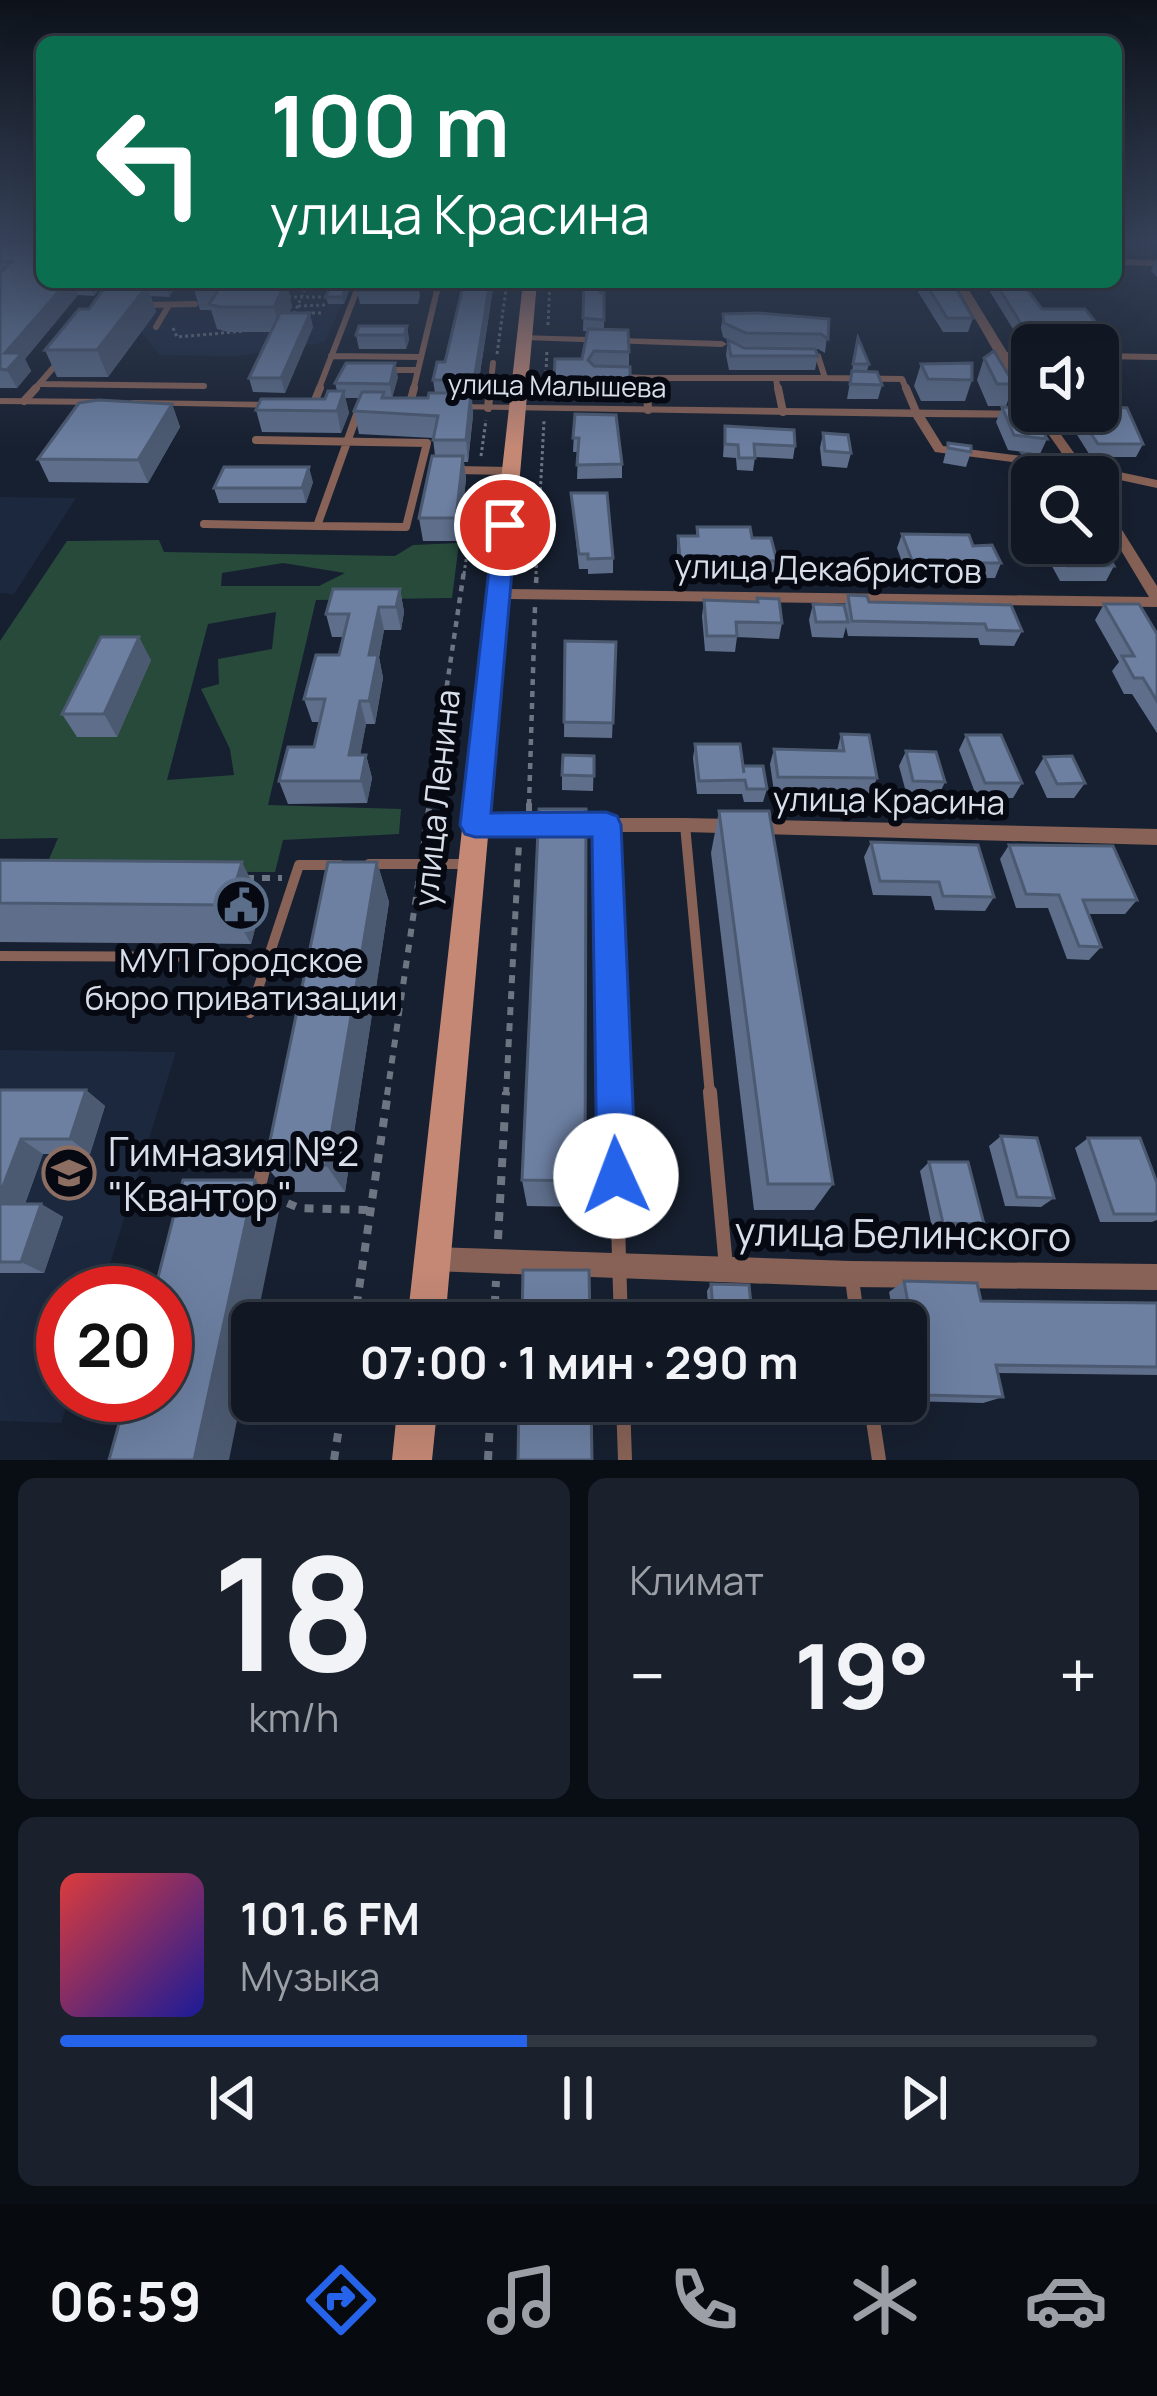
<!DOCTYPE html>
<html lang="ru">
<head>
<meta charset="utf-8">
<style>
  body { margin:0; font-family:Manrope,sans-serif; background:#1a212c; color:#f1f3f6; height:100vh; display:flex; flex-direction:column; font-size:45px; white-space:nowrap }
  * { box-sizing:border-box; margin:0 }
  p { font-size:39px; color:#9ca0a6 }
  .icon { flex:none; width:66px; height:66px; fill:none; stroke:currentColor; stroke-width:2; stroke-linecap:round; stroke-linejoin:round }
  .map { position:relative; height:1460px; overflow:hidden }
  .details { display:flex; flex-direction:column; gap:18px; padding:18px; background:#090d14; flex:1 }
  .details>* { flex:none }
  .top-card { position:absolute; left:36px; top:36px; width:1086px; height:252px; border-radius:18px; box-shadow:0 12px 48px #0002,0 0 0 3px #303741; background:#0b6e4f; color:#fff; overflow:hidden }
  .buttons { position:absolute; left:1011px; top:324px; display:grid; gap:24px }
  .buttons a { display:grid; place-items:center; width:108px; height:108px; border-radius:18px; background:#111824; box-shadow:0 12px 48px #0002,0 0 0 3px #303741; font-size:60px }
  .speed { position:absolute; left:36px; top:1266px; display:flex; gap:24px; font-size:60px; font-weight:700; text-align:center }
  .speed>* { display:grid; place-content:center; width:156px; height:156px; border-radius:50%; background:#111824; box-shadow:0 12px 48px #0002,0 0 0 3px #303741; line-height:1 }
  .speed .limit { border:18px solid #d22; background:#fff; color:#111 }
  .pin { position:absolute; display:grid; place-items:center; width:102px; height:102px; color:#fff; margin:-51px; border:6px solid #fff; border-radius:50%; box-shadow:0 3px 12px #0007 }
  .me { position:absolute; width:132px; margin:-66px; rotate:358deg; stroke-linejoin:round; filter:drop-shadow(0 0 9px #0008) }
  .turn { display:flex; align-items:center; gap:42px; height:252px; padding:0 36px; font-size:54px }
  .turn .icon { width:156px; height:156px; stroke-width:2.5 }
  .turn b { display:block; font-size:84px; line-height:102px }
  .big { font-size:90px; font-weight:700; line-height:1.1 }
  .details .tile { flex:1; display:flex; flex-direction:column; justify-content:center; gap:18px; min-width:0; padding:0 42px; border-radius:18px; background:#1a212c }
  .details .dial { align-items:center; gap:0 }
  .dial b { font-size:156px; line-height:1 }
  .song { display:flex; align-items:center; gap:36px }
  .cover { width:144px; height:144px; border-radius:18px; background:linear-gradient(135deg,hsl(0 70% 55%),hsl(240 70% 35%)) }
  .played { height:12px; border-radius:6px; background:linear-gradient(90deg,#2563eb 45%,#303741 45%) }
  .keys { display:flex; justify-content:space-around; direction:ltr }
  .heat { display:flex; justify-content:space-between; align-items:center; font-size:66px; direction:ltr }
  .details .tiles { flex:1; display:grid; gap:18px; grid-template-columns:1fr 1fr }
  .tile:last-child { grid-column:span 2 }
  .trip { position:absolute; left:231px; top:1302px; width:696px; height:120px; border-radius:18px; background:#111824; box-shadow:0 12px 48px #0002,0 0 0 3px #303741; font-weight:700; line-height:120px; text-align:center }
  .tab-bar { display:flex; height:192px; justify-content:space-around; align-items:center; background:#070a0e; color:#9ca0a6 }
  .tab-bar .icon { width:84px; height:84px }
  .tab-bar .current { color:#2563eb }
  .tab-bar b { font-size:54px; color:#f1f3f6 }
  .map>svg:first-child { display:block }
</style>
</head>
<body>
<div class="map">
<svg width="1157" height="1460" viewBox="0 0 1157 1460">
  <rect width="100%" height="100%" fill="#172030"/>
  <path fill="#1c283e" d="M160,282H351L325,342L239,356L160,355L132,320Z
    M0,497L76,498L14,594L0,593Z
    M0,1050L176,1052L101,1293H63V1395H70L61,1423L0,1421Z"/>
  <path fill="#274a3b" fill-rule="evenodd" d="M159,540L164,552L395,556L413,545L459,543L452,598L316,600L268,805L401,809L399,834L283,840L275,872L44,871L58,838L0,839V641L67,541ZM283,563L345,573L319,586H221L222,573ZM276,612L272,649L218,659L219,684L201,689L230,749L234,775L167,780L208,624Z"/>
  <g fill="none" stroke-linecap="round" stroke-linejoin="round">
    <path stroke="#6d7583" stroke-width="3" stroke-dasharray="3 3" stroke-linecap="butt" d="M307,283H332
      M305,289H327
      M288,297H331
      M298,306L325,305
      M306,313H321
      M294,314L308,282
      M548,325L550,282
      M173,328L177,337L245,331
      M497,354L507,282
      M545,397L547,349
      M481,456L486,420
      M464,574L477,485
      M536,574L544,421"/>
    <path stroke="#6d7583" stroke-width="4.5" stroke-dasharray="6 6" stroke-linecap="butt" d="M536,583L537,571
      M429,805L464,571
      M529,805L535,606"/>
    <path stroke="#6d7583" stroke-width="6" stroke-dasharray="8 8" stroke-linecap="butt" d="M529,811V802
      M423,848L430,802
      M246,878H282
      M387,1095L419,877
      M506,1095L519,843"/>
    <path stroke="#6d7583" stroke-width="8" stroke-dasharray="9 9" stroke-linecap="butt" d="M271,1196L299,1208L371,1210
      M498,1239L506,1092
      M354,1323L388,1092
      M494,1323L496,1281
      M334,1460L343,1401
      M488,1460L491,1401"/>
    <path stroke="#886256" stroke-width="6" d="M146,305L195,304
      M156,327L169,305
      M331,356L420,357
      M806,356H818L825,378L902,379L907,391
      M385,370H417
      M619,377L647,378V391
      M647,378H825
      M776,379L778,391
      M41,384L204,386
      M33,391L60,360
      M318,391L360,282
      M413,391L439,282
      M490,391L493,363"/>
    <path stroke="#886256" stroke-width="8" d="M647,388L648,410
      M778,388L783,412
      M906,388L917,414
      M24,401L36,388
      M313,405L320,388
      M409,407L414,388
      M488,408L490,388
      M256,440L427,443L406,527L317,526
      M456,470L511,471
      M204,524L317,526L360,406"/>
    <path stroke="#886256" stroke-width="10" d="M606,825L614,1095
      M685,825L710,1095
      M369,864H466
      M0,956L265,957
      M250,1013L299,865H340"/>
    <path stroke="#886256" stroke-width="14" d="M614,1092L621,1323
      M710,1092L726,1267
      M257,1195L268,1148
      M852,1279L858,1323
      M623,1401L625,1460
      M870,1401L879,1460"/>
    <path fill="#886256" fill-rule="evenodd" d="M1116,259L1157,260V266L1116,265Z
      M954,282H964L1007,352H1032V358H1011L1032,393V405L1028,404L996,355Z
      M520,335L722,341L727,344L722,347L524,340L520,339Z
      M1098,353L1157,354V360L1098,359Z
      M0,398L107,399L113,402L107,405L0,404Z
      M133,400L281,402L287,405L281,408L129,405V401Z
      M451,404L1044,411L1082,464L1157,480V488L1074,470L935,452L913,417L447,409L445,407ZM925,417L1037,418L1068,462L943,446Z
      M1098,497L1104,501L1157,586V607L498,599L491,594L498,589L1149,597L1098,512Z
      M475,818H685L1157,829V845L685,832H475L469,830L466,825L469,820Z
      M433,1247L851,1261L1157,1264V1290L851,1287L433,1271L424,1268L421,1259L424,1250Z"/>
    <path fill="#c48875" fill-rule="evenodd" d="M523,282H537L445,1323H407Z
      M398,1401H438L432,1460H392Z"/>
  </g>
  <path fill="#5e6e8b" d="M0,244L42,282H105L94,296L78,295L25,359L31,371L17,388H0Z
    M1157,258V277L1151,271Z
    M105,282H174L175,287L169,297L151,296L156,312L108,377H57L45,350L89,309L107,287Z
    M192,282H290L288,288L292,307L289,313L313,327L285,393L253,392L249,378L271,332H228L217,329L211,310H200Z
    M332,282H352L344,304H328L326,297Z
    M464,282H494L476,399H472L473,415L468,462H464L466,479L459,541H423L419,518L435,456L433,438L359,434L354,411L359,398H345L349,413L341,433L262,432L256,410L325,399L337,391L335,383L398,377L392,398H428L435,393L433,380L445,362Z
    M584,282L600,292L604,293V329L629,352V398L554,397V378L582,359L587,331H583Z
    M912,282H952L973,318L968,332H943Z
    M984,282H1021L1042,309L1103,331L1098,343L1032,345V348L1024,347Z
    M418,283L420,296L418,304H360L357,290Z
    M723,314L829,319L825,353L818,349L744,348L723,337L721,328Z
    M407,326L409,340L406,349H359L356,335Z
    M858,338L869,364L867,371H852Z
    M728,340L744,348L818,356L815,370H729L726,355Z
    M984,358L1014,384L1006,406H988L977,380Z
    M921,364L972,380L965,401H921L914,386Z
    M852,371L882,385L878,399H847Z
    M172,404L180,427L148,483L49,482L38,459Z
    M1002,407L1027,417L1047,439L1040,454L1008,450L996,422Z
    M1113,407L1143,444L1136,457H1091L1062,411H1098Z
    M575,414L622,464V478L577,479L578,452H573Z
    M725,426L795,446L793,459L755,457L753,471L737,470L736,458L723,457Z
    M823,433L851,453L847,468L822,466L820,448Z
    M948,443L971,452L966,467L943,463Z
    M1022,453L1059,477H1032V504L1026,502L1023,475L1016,467Z
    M313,482L306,503H219L214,488Z
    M571,493L613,558V573L588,574V569H579Z
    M697,527L752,538L777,561L774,575L679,574L677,550L678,536H696Z
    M902,534L973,546L1001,563L995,578H908L897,548Z
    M1042,543H1098L1114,566L1106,581H1060L1041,546Z
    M400,589L404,612L401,630H384L379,657L383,678L375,724H366L360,755H366L372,778L367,803L288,804L279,781L314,747L320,722H312L304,699L339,655L343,637H332L326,614Z
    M848,595L869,602L1022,631L1014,646L980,645L978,638L848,636L846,627L843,638L812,637L809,620L813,604L844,608Z
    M704,600L782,623L779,639L737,637L735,652L705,651L702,616Z
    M1104,604L1157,634V733L1132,694H1124L1112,671L1119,662L1095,620Z
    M565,641L616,642L612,738L564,737Z
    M151,660L117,737H77L62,714Z
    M841,734L877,778L871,793L774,792L770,764L774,749L837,751Z
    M966,735L1022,783L1013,798H977L959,750Z
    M695,744L743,766L767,789L763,802H744L742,794H697L693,758Z
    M906,751L945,782L938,797L907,796L899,766Z
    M594,756L593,791L562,790V775Z
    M1044,757L1085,783L1074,798H1047L1035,772Z
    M586,809L584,1207L527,1206L522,1180Z
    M719,811L833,1184L814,1210H754L711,853Z
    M871,842L994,897L985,911L935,910L931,896L873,895L864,857Z
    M1009,845L1137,900L1125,914H1088L1101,947L1089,960L1067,959L1048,908H1016L1000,859Z
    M0,860L262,902L251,944L0,942Z
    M377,862L389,902L345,1192H288L265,1165Z
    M0,1090H86L105,1106L90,1154H43L25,1204H41L63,1217L44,1273H0Z
    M1001,1136L1054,1198L1041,1207L1005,1206L989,1146Z
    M1088,1138L1157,1183V1220L1152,1222H1100L1075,1148Z
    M929,1162L984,1224L972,1232H933L920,1171Z
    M904,1281L981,1301L1157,1303V1375L998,1373L1003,1397L983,1403L908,1401L906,1387V1323H895L889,1292Z
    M711,1284L753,1323H709L707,1291Z"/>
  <path fill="#4c5a71" d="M67,282H72L78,295L25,359L31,371L17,388L7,370L5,353Z
    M88,282H105L94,296Z
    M164,282H174L175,287L169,297Z
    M274,282H290L288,288L292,307L280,332L274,307Z
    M348,282H352L344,304L342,297Z
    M490,282H494L476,399L474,380Z
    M147,286L156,312L108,377L97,350Z
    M310,313L313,327L285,393L281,378Z
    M407,326L409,340L406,349L404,335Z
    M395,363L398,377L392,398L390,384Z
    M344,391L349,413L341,433L337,411Z
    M471,393L473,415L468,462L466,440Z
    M172,404L180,427L148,483L138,460Z
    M463,456L466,479L459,541L456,518Z
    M309,467L313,482L306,503L302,488Z
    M400,589L404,612L401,630L396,607Z
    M379,607L384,630L379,657L383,678L375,724L369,701V655Z
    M139,637L151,660L117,737L104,714Z
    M360,701L366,724L356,778L349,755Z
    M366,755L372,778L367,803L361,781Z
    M242,862L262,902L251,944L229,905Z
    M377,862L389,902L345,1192L326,1165Z
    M86,1090L105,1106L90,1154L70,1139Z
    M21,1139L43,1154L20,1217L0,1206V1194Z
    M255,1180L280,1206L256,1323H252V1346L229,1460H194Z
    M41,1204L63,1217L44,1273L21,1262Z"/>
  <path fill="#6d80a2" stroke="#4c5a71" stroke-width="3" d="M0,244H42V282H67L5,353H22L7,370L0,369V273L11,262H0Z
    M194,282H286L274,307H220L209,304L221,286H192Z
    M332,282H348L342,297H326Z
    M464,282H490L474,380H433L437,362H445Z
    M584,282H600V292L604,293V320L583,318Z
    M925,282H952L973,318H947Z
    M995,282H1021L1042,309H1085L1103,331H1059L1068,345H1038L1040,337L1028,335Z
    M360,283H418L416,290H357Z
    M147,286L97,350H45L79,309H89L105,287Z
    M280,313H310L281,378H249Z
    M759,313L829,319L828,339L821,334L746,333L724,323L723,314Z
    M359,326H407L404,335H356Z
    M588,329L628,330L629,352L594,351L588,360L594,366L630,367V379L554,378L555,359H582Z
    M858,338L869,364H853Z
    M728,340L744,348L815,349L818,356H731Z
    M994,351L1014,384H997L984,358Z
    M346,363H395L390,384L335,383Z
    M972,363V380L928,379L921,364Z
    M852,371L877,372L882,385L850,384Z
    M328,391H344L337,411L256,410L261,399H325Z
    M362,392H384L382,398H428L429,393H471L466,440H433L438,416L354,411Z
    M1098,396L1107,397L1113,407L1127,408L1143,444H1098L1076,411H1098Z
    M98,400L172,404L138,460L38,459L79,403Z
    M1002,407L1021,408L1027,417H1035L1047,439L1014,435Z
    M575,414L616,415L622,464L577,465L579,438H573Z
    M725,426L794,430L795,446L754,444L755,458H739L738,445L725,444Z
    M823,433L848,435L851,453L825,451Z
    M948,443L971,446V452L948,448Z
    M1022,453L1055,457L1059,477H1032V488L1029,461Z
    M432,456H463L456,518H419Z
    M224,467H309L302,488H214Z
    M571,493H607L613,558L588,559V554H579Z
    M697,527H750L752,538H771L777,561L680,559L678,536H698Z
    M902,534L969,535L973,546L992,545L1001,563H913Z
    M1098,537L1114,566H1067L1054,543H1098Z
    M333,589H400L396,607H379L369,655H378L369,701H360L349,755H366L361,781H279L288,747H314L325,699H304L316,655H339L349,614H326Z
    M848,595L867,596L869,602L1011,605L1022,631L987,630L985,624L852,621Z
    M757,598L779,599L782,623L736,622L737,636H707L704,600L758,602Z
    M813,604L844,605L848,622H816Z
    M1104,604H1139L1157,634V701L1143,678H1134L1122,656H1134Z
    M101,637H139L104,714H62Z
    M565,641L616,642L613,723L564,722Z
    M841,734L869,735L877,778L778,777L774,749L844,751Z
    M966,735H1001L1022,783H985Z
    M695,744H740L744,773L743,766H763L767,789H747L745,780L699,781Z
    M906,751L936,752L945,782L913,781Z
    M563,755L594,756V776L562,775Z
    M1072,756L1085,783L1057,784L1044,757Z
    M539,809H586L585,1181L522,1180Z
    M719,811H769L833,1184H768Z
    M871,842L978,845L994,897L943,896L939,882L880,881Z
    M1009,845L1113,846L1137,900H1083L1101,947L1079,946L1059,895L1026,894Z
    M0,860L242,862L229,905L0,903Z
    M328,862H377L326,1165H265Z
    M0,1090H86L70,1139H21L0,1194Z
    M1001,1136L1037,1138L1054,1198L1017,1197Z
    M1088,1138H1140L1157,1183V1214H1114Z
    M929,1162H968L984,1224L943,1223Z
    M183,1180H255L194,1460H109L127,1395H165V1293H154Z
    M0,1204H41L21,1262H0Z
    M523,1270H589L590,1323H522Z
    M904,1281L977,1283L981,1301L1157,1303V1367L996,1365L1003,1397L925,1395Z
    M711,1284L749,1285L753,1323H714Z
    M519,1401H591L592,1460H518Z"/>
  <linearGradient id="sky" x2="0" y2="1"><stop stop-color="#0d121a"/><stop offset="0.54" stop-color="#364259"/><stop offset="1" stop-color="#364259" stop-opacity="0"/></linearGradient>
  <rect width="1157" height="448" fill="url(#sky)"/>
  <path fill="#2563eb" stroke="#184099" stroke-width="3" d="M505,518L516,525L491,813L606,812L617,816L621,825L636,1176L630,1189L616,1195L603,1189L597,1176L592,837H475L465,834L460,825L494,525Z"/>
  <defs>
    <g id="civic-ring" transform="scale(2.7)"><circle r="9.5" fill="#060911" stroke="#5c6f8a" stroke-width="1.5"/><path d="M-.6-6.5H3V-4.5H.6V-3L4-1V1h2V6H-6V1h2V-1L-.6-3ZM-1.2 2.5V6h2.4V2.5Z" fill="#5c6f8a"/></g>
    <g id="school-ring" transform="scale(2.7)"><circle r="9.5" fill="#060911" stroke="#8d6e63" stroke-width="1.5"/><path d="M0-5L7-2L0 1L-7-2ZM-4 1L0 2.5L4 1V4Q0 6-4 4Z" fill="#8d6e63"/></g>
  </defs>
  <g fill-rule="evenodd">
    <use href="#civic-ring" x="241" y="905"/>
    <use href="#school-ring" x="69" y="1173"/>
  </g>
  <g text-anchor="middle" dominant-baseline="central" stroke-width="12" stroke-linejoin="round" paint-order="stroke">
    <g font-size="27" fill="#d8dfea" stroke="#060911">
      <text transform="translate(557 385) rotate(1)">улица Малышева</text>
    </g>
    <g font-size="33" fill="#d8dfea" stroke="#060911">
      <text transform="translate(828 568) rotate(1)">улица Декабристов</text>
      <text transform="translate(436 798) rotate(-84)">улица Ленина</text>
      <text transform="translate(889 800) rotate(1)">улица Красина</text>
    </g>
    <g font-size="33" fill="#d8dfea" stroke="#060911">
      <text x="241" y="959">МУП Городское<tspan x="241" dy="38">бюро приватизации</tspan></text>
    </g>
    <g font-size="39" fill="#d8dfea" stroke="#060911" text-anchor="start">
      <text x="108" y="1151">Гимназия №2<tspan x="108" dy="45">"Квантор"</tspan></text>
    </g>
    <g font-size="39" fill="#d8dfea" stroke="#060911">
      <text transform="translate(903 1233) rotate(1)">улица Белинского</text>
    </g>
  </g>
</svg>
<div class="buttons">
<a><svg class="icon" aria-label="sound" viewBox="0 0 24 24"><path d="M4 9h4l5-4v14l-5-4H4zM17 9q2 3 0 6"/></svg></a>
<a><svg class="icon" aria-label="search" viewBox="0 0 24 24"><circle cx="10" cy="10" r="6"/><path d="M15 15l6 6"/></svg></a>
</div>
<div class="speed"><div class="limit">20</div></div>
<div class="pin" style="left:505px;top:525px;background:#d93025"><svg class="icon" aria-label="arrive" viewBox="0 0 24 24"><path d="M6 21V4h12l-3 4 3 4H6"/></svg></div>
<svg class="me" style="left:616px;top:1176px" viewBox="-20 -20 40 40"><circle r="19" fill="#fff"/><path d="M0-13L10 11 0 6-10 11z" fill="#2563eb"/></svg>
<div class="trip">07:00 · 1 мин · 290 m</div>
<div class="top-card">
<div class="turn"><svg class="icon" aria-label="left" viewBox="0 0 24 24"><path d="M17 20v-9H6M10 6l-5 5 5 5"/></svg><div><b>100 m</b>улица Красина</div></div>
</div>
</div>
<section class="details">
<div class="tiles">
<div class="tile dial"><b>18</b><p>km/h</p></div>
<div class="tile"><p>Климат</p>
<div class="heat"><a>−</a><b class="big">19°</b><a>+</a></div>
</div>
<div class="tile">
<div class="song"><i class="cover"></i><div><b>101.6 FM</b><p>Музыка</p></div></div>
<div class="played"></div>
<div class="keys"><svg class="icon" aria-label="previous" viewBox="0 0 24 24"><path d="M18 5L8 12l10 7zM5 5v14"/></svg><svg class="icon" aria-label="pause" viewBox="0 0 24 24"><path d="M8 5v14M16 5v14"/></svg><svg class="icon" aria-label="next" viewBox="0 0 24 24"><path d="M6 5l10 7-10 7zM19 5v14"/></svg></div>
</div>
</div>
</section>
<nav class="tab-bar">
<b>06:59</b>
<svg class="icon current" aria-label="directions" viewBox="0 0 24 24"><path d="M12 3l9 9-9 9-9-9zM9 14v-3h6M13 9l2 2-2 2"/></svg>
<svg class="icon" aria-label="music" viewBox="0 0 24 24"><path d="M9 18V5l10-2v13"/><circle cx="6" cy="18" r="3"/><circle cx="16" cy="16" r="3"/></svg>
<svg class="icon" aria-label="phone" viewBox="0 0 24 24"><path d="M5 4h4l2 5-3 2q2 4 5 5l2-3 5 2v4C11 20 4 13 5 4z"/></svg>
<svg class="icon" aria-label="climate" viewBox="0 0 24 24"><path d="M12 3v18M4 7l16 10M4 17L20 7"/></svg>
<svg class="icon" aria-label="car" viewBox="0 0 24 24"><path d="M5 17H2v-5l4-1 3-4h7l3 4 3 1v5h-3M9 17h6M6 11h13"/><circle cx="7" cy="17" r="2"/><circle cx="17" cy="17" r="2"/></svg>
</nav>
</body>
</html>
